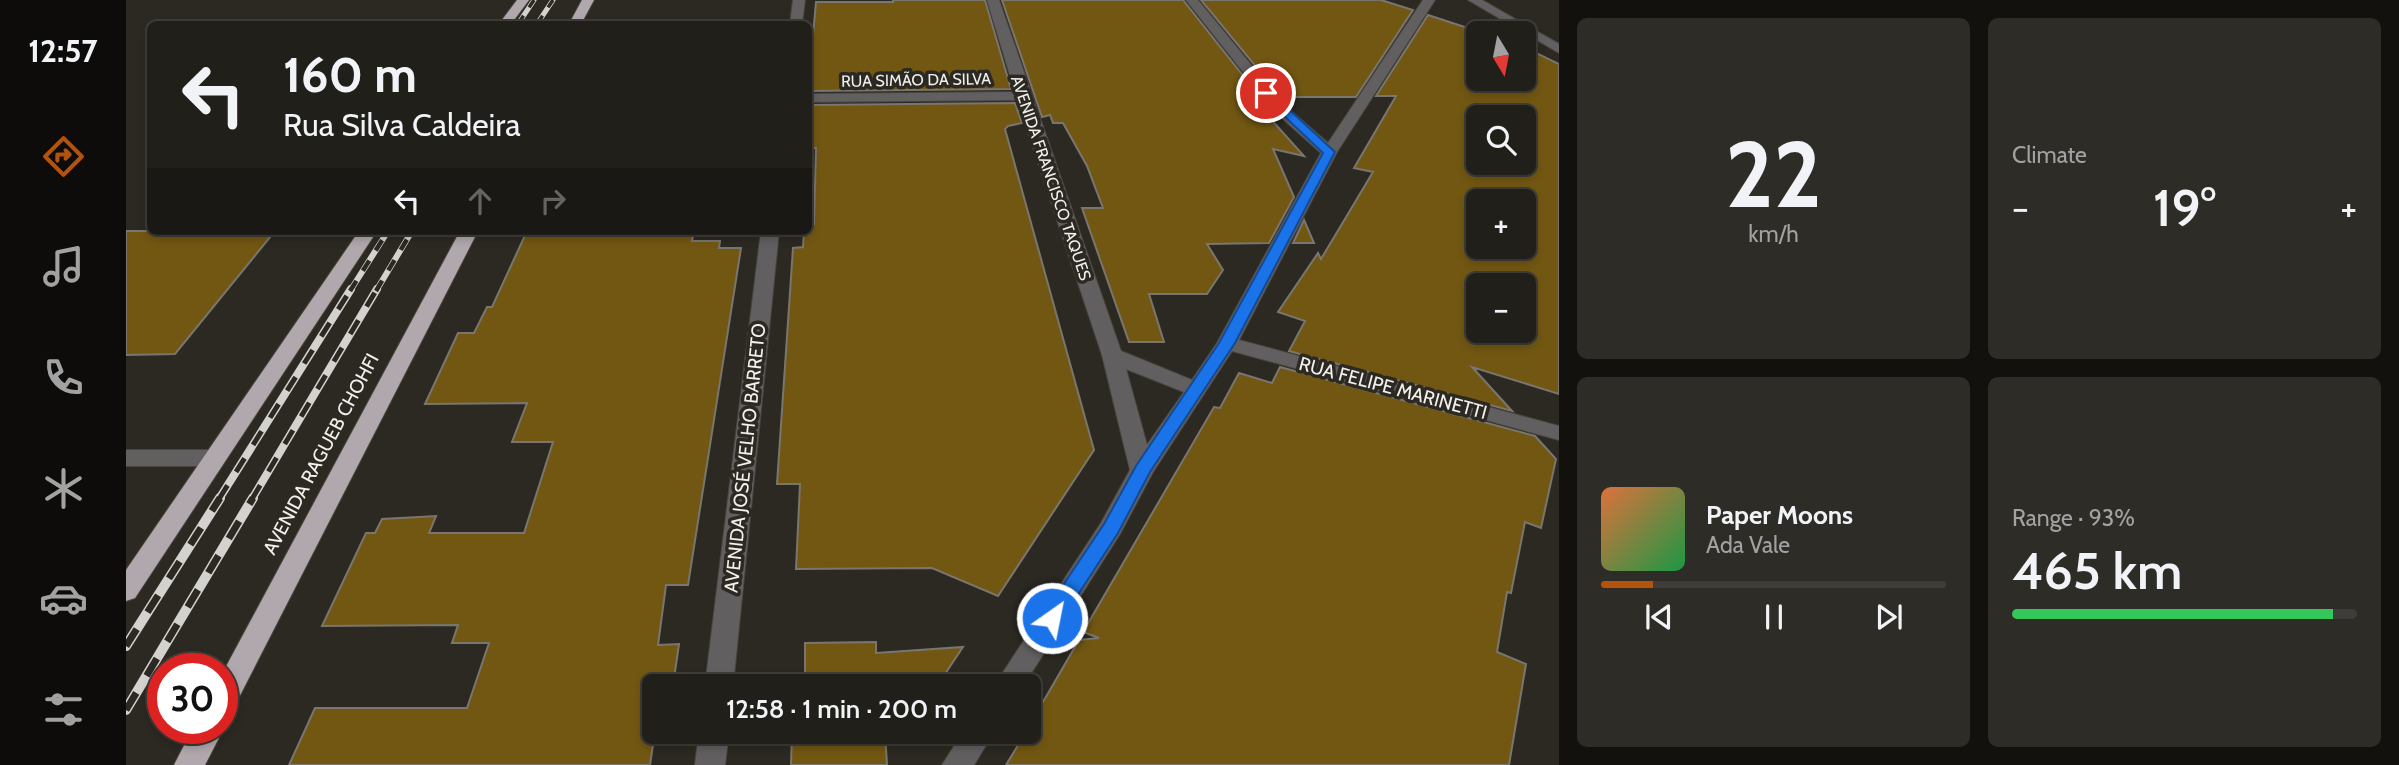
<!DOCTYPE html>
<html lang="en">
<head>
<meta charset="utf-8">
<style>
  body { margin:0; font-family:Cabin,sans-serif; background:#2d2c27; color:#f1f3f6; height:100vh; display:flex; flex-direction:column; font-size:26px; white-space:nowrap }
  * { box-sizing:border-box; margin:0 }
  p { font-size:23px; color:#a2a2a2 }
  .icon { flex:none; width:38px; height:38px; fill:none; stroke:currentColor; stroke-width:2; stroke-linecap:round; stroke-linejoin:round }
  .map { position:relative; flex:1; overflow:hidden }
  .details { display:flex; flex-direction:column; gap:18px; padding:18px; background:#12110e; width:840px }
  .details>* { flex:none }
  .top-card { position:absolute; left:21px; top:21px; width:665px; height:214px; border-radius:10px; box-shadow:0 4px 10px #0003,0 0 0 2px #3e3d39; background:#211f1a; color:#f1f3f6; overflow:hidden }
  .needle { width:46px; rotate:170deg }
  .tools { position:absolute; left:1340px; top:21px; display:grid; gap:14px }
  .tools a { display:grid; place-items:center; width:70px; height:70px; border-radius:10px; background:#211f1a; box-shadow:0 4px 10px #0003,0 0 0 2px #3e3d39; font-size:35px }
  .speed { position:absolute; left:21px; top:653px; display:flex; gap:14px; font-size:35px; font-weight:700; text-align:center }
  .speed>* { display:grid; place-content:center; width:91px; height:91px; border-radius:50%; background:#211f1a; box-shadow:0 4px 10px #0003,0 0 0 2px #3e3d39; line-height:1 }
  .speed .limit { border:10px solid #d22; background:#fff; color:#111 }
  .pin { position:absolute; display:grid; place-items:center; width:60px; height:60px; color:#fff; margin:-30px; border:4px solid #fff; border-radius:50%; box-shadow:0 2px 7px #0007 }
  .me { position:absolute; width:77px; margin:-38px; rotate:33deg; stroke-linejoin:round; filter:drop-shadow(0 0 5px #0008) }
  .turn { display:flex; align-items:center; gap:24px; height:147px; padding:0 21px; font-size:32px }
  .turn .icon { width:91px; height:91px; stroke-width:2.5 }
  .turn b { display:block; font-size:49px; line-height:60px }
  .lanes { display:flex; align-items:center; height:66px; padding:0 21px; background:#0003; justify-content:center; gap:35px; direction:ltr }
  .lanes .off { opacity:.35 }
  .big { font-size:52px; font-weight:600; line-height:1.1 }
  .details .widget { flex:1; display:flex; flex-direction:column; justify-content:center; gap:10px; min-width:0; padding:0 24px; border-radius:10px; background:#2d2c27 }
  .details .dial { align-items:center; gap:0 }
  .dial b { font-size:91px; line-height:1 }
  .song { display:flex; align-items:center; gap:21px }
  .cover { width:84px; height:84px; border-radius:10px; background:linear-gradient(135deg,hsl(20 70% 55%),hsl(140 70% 35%)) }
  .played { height:7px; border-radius:4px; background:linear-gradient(90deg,#b45309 15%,#3e3d39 15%) }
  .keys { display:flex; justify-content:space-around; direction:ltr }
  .heat { display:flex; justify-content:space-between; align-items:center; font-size:38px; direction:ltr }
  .charge { height:10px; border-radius:5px; background:linear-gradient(90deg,#34c759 93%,#3e3d39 0) }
  .details .tiles { flex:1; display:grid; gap:18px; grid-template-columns:repeat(2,1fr) }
  .trip { position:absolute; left:516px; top:674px; width:399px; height:70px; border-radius:10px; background:#211f1a; box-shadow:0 4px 10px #0003,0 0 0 2px #3e3d39; font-weight:600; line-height:70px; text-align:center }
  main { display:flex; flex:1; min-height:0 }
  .dock { display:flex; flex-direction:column; width:126px; justify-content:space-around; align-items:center; background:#0d0c0a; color:#a2a2a2 }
  .dock .icon { width:49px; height:49px }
  .dock .on { color:#b45309 }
  .dock b { font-size:32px; color:#f1f3f6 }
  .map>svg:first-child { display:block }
</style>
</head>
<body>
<main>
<nav class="dock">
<b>12:57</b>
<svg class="icon on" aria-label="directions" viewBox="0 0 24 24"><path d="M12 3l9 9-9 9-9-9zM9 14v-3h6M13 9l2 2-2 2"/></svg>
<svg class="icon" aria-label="music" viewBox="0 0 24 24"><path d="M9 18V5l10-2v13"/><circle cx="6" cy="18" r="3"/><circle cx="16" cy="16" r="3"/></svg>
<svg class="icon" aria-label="phone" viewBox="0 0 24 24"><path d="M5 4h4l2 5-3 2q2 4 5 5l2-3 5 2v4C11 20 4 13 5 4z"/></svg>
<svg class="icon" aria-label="climate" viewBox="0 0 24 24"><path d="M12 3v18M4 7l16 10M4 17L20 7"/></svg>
<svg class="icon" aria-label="car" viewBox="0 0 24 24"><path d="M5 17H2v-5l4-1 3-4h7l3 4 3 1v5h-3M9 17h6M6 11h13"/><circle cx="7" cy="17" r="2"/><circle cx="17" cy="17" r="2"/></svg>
<svg class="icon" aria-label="filters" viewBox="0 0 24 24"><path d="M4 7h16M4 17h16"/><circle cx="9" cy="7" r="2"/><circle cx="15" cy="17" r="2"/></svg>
</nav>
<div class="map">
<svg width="1433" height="765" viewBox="0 0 1433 765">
  <rect width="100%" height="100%" fill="#2c2923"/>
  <path fill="#725713" stroke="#79766f" stroke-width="2" fill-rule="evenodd" d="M767,0H859L885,89L682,91L690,2H767Z
    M876,0H1057L1134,97H1125L1178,156L1147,149L1168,197L1143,243L1081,244L1097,270L1081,294H1023L1038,342H1003L956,208H977L961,166L937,123H927L924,115L916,117Z
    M1075,0H1255L1287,10L1230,97H1155Z
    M1302,15L1357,33H1353V79H1398V47L1433,64V394L1346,367L1386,411L1163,351L1179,321L1152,312L1192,253L1195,259L1247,172L1228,168L1270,96H1250ZM1353,117H1398V163H1353ZM1353,201H1398V247H1353ZM1353,285H1398V331H1353Z
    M889,103L896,123L882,126L879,129L968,450L872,596L806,568L670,569L674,484H651L667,248L677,247L678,231H682V224H688L690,148H682V105Z
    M1178,220L1188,243H1167Z
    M0,231H149L49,354L0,355Z
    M401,231H568L566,241H594L593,248H615L562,585H540L532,645L553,644L547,686H528V738L524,765H163L189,708H341L363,643H326L332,625L196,626L240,533H249L256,519L310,516L303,533H398L427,442H386L401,403L299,404L332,333H348L361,307H366Z
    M1154,367L1409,436L1430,459L1415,528L1399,522L1385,593L1381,592L1371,652L1400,664L1383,765H880L900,732H903V726L953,640L973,638L957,632L1088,407L1094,408L1113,373L1146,383Z
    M750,642V653L837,647L811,686H679V643Z
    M666,732H759L761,765H665Z"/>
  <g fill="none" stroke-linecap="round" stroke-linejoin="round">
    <g stroke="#48453f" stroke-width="2">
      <path id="minor" d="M667,0H679L676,24H664Z
        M861,0H873L995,351L1066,380L1091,343L1195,153L1148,111L1060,0H1072L1158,105L1202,143L1297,0H1309L1211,152L1113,340L1433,426V440L1106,351L1027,472L994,534L897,686H868L975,523L1004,470L976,355L891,100L682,102V94L889,92ZM1000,369L1058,392L1021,445Z
        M1342,0H1356L1433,44V53Z
        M635,231H653L607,686H579Z
        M0,450H88L96,453L99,458L96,463L88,466H0Z
        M573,732H603L599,765H569Z
        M837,732H868L848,765H816Z"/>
    </g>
    <g stroke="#48453f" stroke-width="2">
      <path id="highway" d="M391,0H403L385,24H373Z
        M456,0H468L455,24H443Z
        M233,231H251L9,598L0,601V570Z
        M334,231H352L106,711L96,714V674Z
        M96,725L98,728L79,765H48L67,728H96Z"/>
    </g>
    <use href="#minor" fill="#625f61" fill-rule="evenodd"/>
    <use href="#highway" fill="#b0a8ac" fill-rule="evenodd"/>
    <g stroke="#d4d2ce" stroke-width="5">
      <path id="rail-far3" d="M392,24L408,0
        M411,24L427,0"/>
    </g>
    <g stroke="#d4d2ce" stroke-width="6">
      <path id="rail-far2" d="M224,291L262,231
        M250,291L286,231"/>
    </g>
    <g stroke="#d4d2ce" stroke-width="8">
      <path id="rail-far1" d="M93,499L225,289
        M126,499L251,289"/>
    </g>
    <g stroke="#d4d2ce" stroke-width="10">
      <path id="rail" d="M0,646L94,498
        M0,710L127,498"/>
    </g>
    <use href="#rail-far3" stroke="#2c2923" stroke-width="3.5" stroke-dasharray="10" stroke-linecap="butt"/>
    <use href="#rail-far2" stroke="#2c2923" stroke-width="4.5" stroke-dasharray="12" stroke-linecap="butt"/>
    <use href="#rail-far1" stroke="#2c2923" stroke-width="5" stroke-dasharray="16" stroke-linecap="butt"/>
    <use href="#rail" stroke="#2c2923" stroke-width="7" stroke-dasharray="20" stroke-linecap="butt"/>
  </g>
  <path fill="#1a73e8" stroke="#114b97" stroke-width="2" d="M1136,91H1143L1209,152L1109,343L1024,472L992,533L933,624L926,626L919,624L916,618L919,612L978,524L1010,466L1093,343L1197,153L1136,95Z"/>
  <g text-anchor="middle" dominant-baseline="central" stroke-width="7" stroke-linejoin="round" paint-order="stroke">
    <g font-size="16" fill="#f2f0ec" stroke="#2c2923">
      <text transform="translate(790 80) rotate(-1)">RUA SIMÃO DA SILVA</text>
      <text transform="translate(925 178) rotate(71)">AVENIDA FRANCISCO TAQUES</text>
    </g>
    <g font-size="19" fill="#f2f0ec" stroke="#2c2923">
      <text transform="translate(1267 388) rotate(15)">RUA FELIPE MARINETTI</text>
      <text transform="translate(195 454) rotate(-62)">AVENIDA RAGUEB CHOHFI</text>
      <text transform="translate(619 458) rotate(-84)">AVENIDA JOSÉ VELHO BARRETO</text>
    </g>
  </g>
</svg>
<div class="tools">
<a><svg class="needle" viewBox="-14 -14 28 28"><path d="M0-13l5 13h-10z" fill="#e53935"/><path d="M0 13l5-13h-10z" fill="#a2a2a2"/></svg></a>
<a><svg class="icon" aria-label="search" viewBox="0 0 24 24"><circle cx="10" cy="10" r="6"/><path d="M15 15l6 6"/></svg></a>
<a>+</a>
<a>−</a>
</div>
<div class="speed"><div class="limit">30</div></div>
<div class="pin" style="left:1140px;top:93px;background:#d93025"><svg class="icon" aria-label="arrive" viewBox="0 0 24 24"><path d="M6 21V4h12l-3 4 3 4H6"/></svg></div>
<svg class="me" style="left:926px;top:618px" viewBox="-20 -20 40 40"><circle r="17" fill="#1a73e8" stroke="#fff" stroke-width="3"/><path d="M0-11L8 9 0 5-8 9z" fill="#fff"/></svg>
<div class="trip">12:58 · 1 min · 200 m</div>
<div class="top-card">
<div class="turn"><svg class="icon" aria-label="left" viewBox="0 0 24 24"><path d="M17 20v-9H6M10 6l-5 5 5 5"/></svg><div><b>160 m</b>Rua Silva Caldeira</div></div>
<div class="lanes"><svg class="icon" aria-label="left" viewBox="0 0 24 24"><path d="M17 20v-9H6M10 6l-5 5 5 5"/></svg><svg class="icon off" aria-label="ahead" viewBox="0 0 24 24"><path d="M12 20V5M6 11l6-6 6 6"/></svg><svg class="icon off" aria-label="right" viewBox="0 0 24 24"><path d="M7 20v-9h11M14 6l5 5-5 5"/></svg></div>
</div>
</div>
<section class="details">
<div class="tiles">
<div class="widget dial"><b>22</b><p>km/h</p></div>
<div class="widget"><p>Climate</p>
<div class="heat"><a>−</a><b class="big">19°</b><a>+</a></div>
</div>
<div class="widget">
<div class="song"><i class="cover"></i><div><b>Paper Moons</b><p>Ada Vale</p></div></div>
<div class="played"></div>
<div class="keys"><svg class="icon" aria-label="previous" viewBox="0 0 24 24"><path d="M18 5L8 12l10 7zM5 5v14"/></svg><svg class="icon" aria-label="pause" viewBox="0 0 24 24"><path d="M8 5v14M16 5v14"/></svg><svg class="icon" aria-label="next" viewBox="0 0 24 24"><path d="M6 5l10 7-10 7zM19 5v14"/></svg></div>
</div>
<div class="widget"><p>Range · 93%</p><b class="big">465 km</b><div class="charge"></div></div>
</div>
</section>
</main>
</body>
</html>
